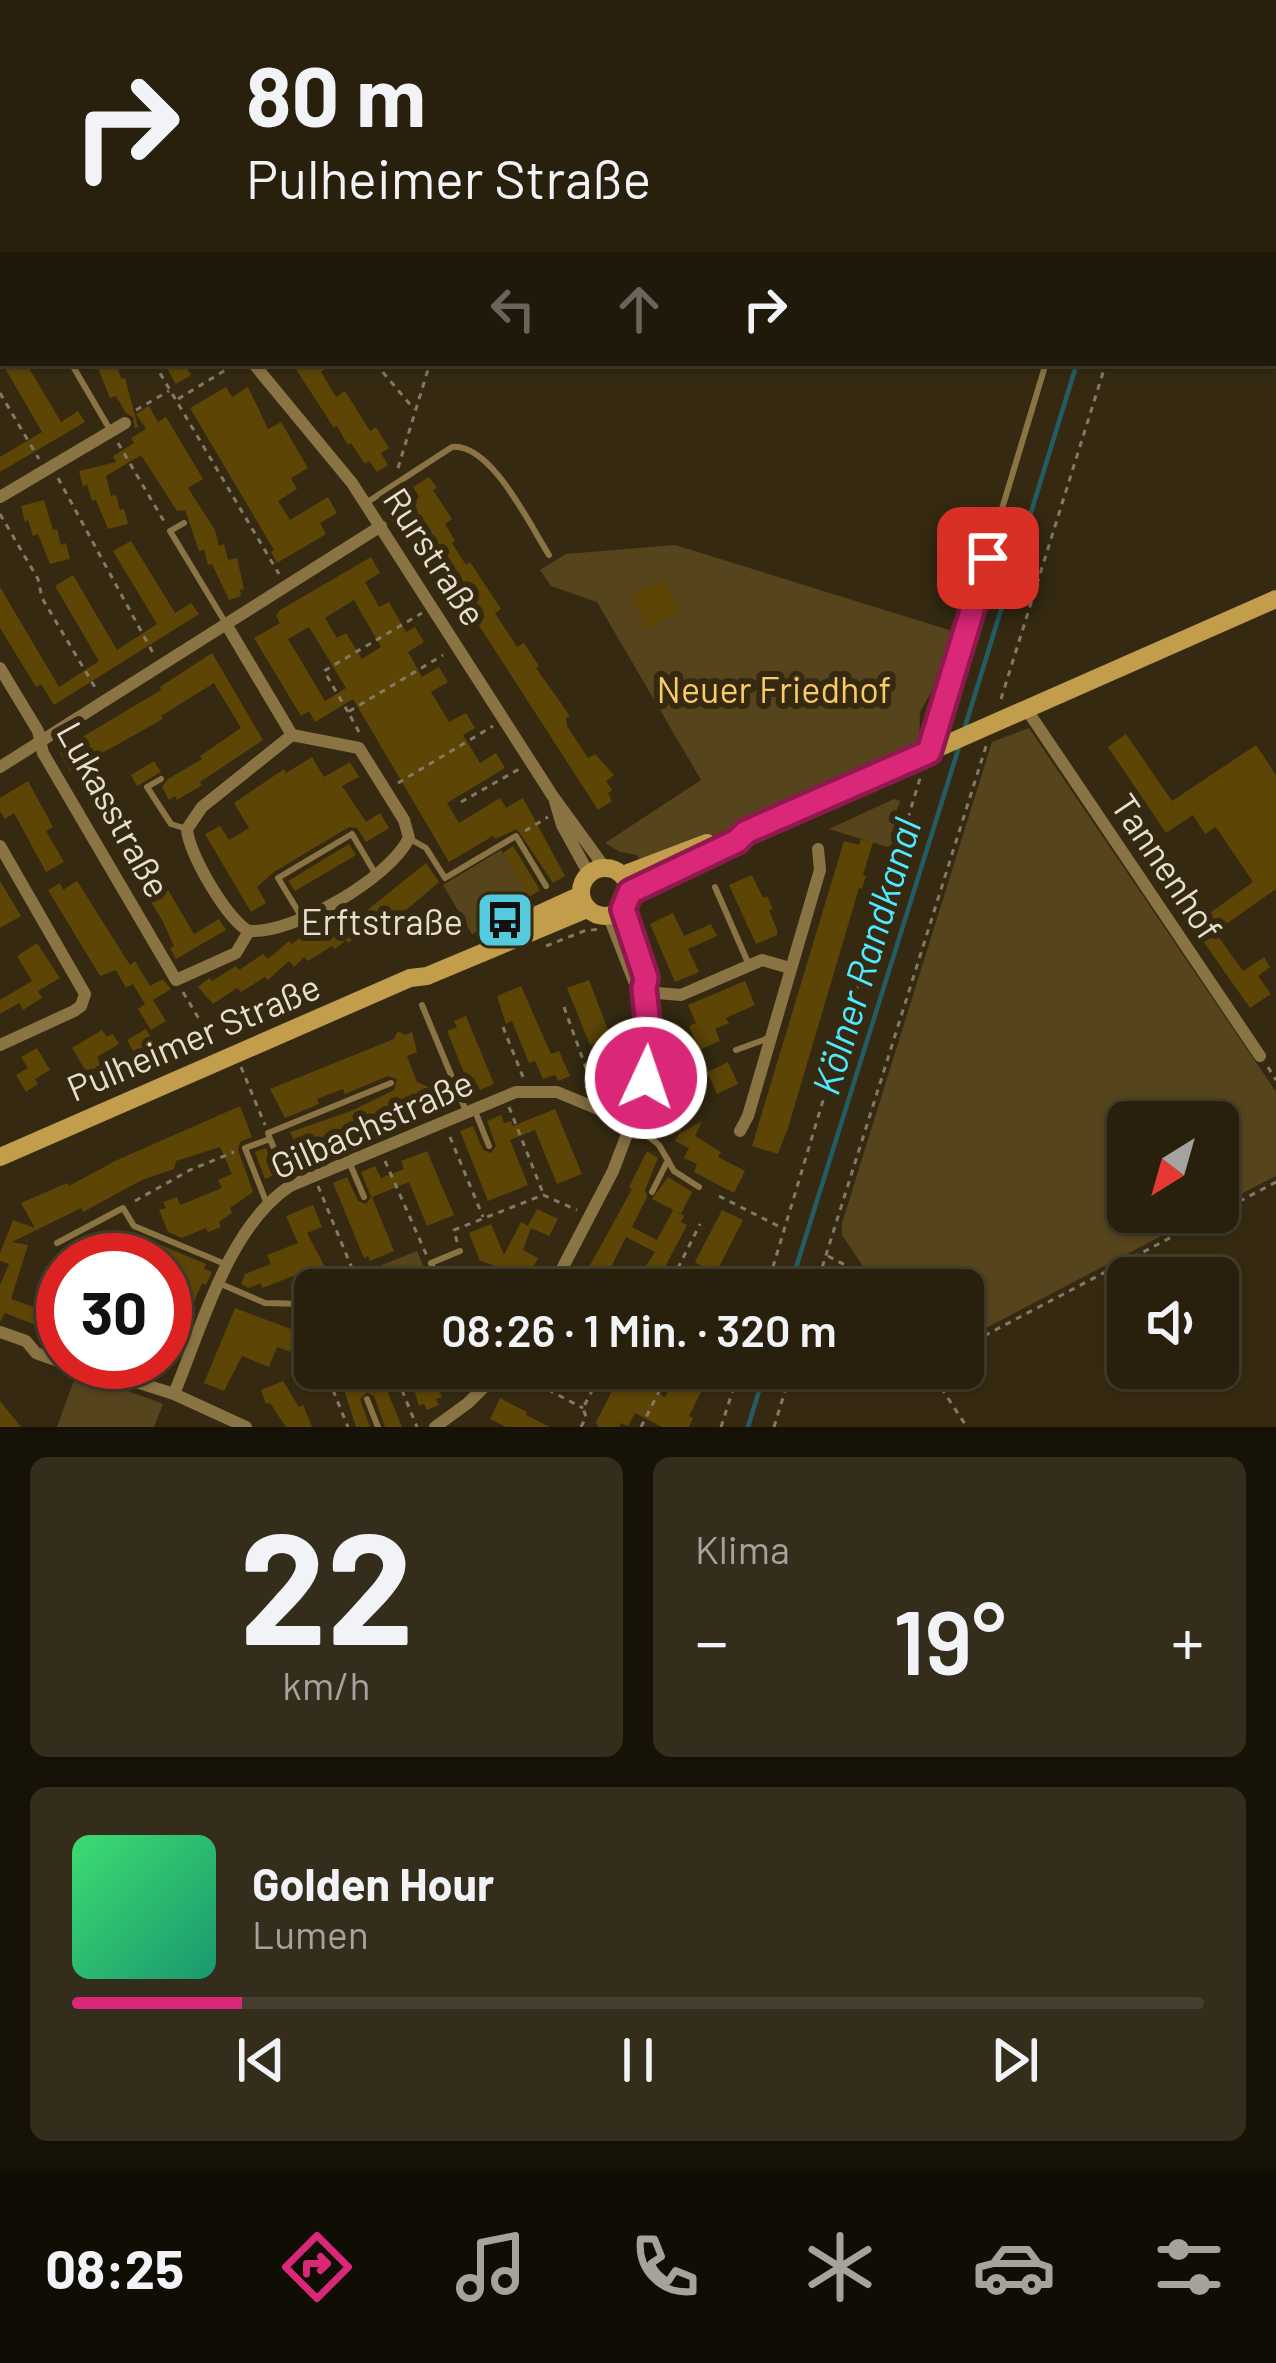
<!DOCTYPE html>
<html lang="de">
<head>
<meta charset="utf-8">
<style>
  body { margin:0; font-family:Barlow,sans-serif; background:#342d1b; color:#f1f3f6; height:100vh; display:flex; flex-direction:column; font-size:45px; white-space:nowrap }
  * { box-sizing:border-box; margin:0 }
  p { font-size:39px; color:#a5a39d }
  .icon { flex:none; width:66px; height:66px; fill:none; stroke:currentColor; stroke-width:2; stroke-linecap:round; stroke-linejoin:round }
  .map { position:relative; height:1427px; overflow:hidden }
  .panel { display:flex; flex-direction:column; gap:30px; padding:30px; background:#161207; flex:1 }
  .panel>* { flex:none }
  .hud { position:absolute; left:0px; top:0px; width:1278px; height:366px; box-shadow:0 3px 9px #0004,0 0 0 3px #443e2e; background:#28200d; color:#f1f3f6; overflow:hidden }
  .needle { width:78px; rotate:217deg }
  .controls { position:absolute; left:1107px; top:1101px; display:grid; gap:24px }
  .controls a { display:grid; place-items:center; width:132px; height:132px; border-radius:18px; background:#28200d; box-shadow:0 3px 9px #0004,0 0 0 3px #443e2e; font-size:60px }
  .speed { position:absolute; left:36px; top:1233px; display:flex; gap:24px; font-size:60px; font-weight:700; text-align:center }
  .speed>* { display:grid; place-content:center; width:156px; height:156px; border-radius:50%; background:#28200d; box-shadow:0 3px 9px #0004,0 0 0 3px #443e2e; line-height:1 }
  .speed .limit { border:18px solid #d22; background:#fff; color:#111 }
  .pin { position:absolute; display:grid; place-items:center; width:102px; height:102px; color:#fff; margin:-51px; border-radius:24px; box-shadow:0 6px 18px #0006 }
  .me { position:absolute; width:132px; margin:-66px; rotate:3deg; stroke-linejoin:round; filter:drop-shadow(0 0 9px #0008) }
  .turn { display:flex; align-items:center; gap:42px; height:252px; padding:0 48px; font-size:54px }
  .turn .icon { width:156px; height:156px; stroke-width:2.5 }
  .turn b { display:block; font-size:84px; line-height:102px }
  .lanes { display:flex; align-items:center; height:114px; padding:0 48px; background:#0003; justify-content:center; gap:60px; direction:ltr }
  .lanes .off { opacity:.35 }
  .big { font-size:90px; font-weight:600; line-height:1.1 }
  .panel .widget { flex:1; display:flex; flex-direction:column; justify-content:center; gap:18px; min-width:0; padding:0 42px; border-radius:18px; background:#342d1b }
  .panel .dial { align-items:center; gap:0 }
  .dial b { font-size:156px; line-height:1 }
  .song { display:flex; align-items:center; gap:36px }
  .cover { width:144px; height:144px; border-radius:18px; background:linear-gradient(135deg,hsl(140 70% 55%),hsl(160 70% 35%)) }
  .played { height:12px; border-radius:6px; background:linear-gradient(90deg,#db2777 15%,#443e2e 15%) }
  .keys { display:flex; justify-content:space-around; direction:ltr }
  .heat { display:flex; justify-content:space-between; align-items:center; font-size:66px; direction:ltr }
  .panel .tiles { flex:1; display:grid; gap:30px; grid-template-columns:1fr 1fr }
  .widget:last-child { grid-column:span 2 }
  .trip { position:absolute; left:294px; top:1269px; width:690px; height:120px; border-radius:18px; background:#28200d; box-shadow:0 3px 9px #0004,0 0 0 3px #443e2e; font-weight:600; line-height:120px; text-align:center }
  .tab-bar { display:flex; height:192px; justify-content:space-around; align-items:center; background:#100d05; color:#a5a39d }
  .tab-bar .icon { width:84px; height:84px }
  .tab-bar .selected { color:#db2777 }
  .tab-bar b { font-size:54px; color:#f1f3f6 }
  .map>svg:first-child { display:block }
</style>
</head>
<body>
<div class="map">
<svg width="1276" height="1427" viewBox="0 0 1276 1427">
  <rect width="100%" height="100%" fill="#352a11"/>
  <path fill="#56441d" d="M675,545L962,634L945,682L938,680L920,712L919,744L797,802L643,864L637,855L620,852L605,843L701,780L597,602L551,586L540,570L566,554Z
    M1029,728L1276,1092V1176L1218,1206V1122H1128V1212H1207L963,1340V1290H879L842,1235V1223L992,742Z
    M894,799L900,801L895,815L903,818L894,849L829,829Z
    M501,850L535,906L472,934L443,885Z
    M417,1251L433,1290H361L355,1276Z
    M77,1372L163,1404L154,1427H57Z"/>
  <g fill="none" stroke-linecap="round" stroke-linejoin="round">
    <path stroke="#235c64" stroke-width="4.5" d="M1187,3L1188,0
      M964,730L1077,363
      M789,1290L959,747
      M748,1427L766,1368"/>
  </g>
  <path fill="#5d4506" fill-rule="evenodd" d="M2,363H26L61,422L78,411L85,422L0,472V457L42,432Z
    M96,363H117L121,379L125,378L138,427L135,428L133,417L126,413L116,396L110,398Z
    M164,363H184L191,375L176,384Z
    M292,363H334L321,372L336,397L345,391L370,431L376,427L389,448L381,453L388,465L377,472L369,461L365,464L351,443L348,445L337,426L334,428Z
    M226,387L232,397L248,387L268,429L281,422L308,468L291,478L297,489L278,501L290,520L328,497L337,513L320,523L326,534L277,563L271,552L274,550L190,408Z
    M149,406L158,422L166,417L203,479L188,488L215,530L219,546L224,544L228,560L237,558L244,589L240,590L241,596L229,600L212,564L208,565L204,550L199,551L185,510L177,511L141,455L106,476L111,496L116,495L120,510L124,509L128,524L108,529L96,500L92,501L87,484L83,487L79,471L116,462L113,456L134,443L131,438L146,429L136,414Z
    M429,477L437,488L433,490L452,519L445,524L455,541L452,543L466,565L470,562L501,609L495,613L517,647L524,643L539,666L536,668L570,716L566,718L567,726L588,758L595,754L614,775L606,781L612,790L608,793L612,801L598,810L478,624L435,568L400,509L419,497L413,487Z
    M44,500L53,530L57,529L61,545L66,543L70,559L50,564L38,534L33,536L28,520L25,522L21,506Z
    M131,541L175,613L191,603L199,614L54,705L41,684L36,687L0,628V587L59,687L99,661L55,586L73,575L117,650L157,624L113,551Z
    M371,557L380,573L365,582L379,607L389,602L406,632L415,627L424,642L408,652L422,677L439,667L448,682L431,692L449,722L466,713L475,728L463,735L480,763L496,753L505,768L447,803L459,823L500,798L506,808L523,798L565,876L553,883L517,829L495,839L493,836L449,862L353,699L315,722L309,711L301,716L254,638L280,623L276,616L280,610ZM354,600L381,647L362,659L346,633L337,638L325,618ZM309,627L346,688L325,701L288,639Z
    M663,579L680,612L647,629L630,596Z
    M212,653L263,740L200,782L202,785L177,800L175,796L169,800L162,787L168,779L202,759L200,756L241,728L214,683L161,716L163,719L70,771L60,753L64,748L161,690L160,687Z
    M1126,734L1172,801L1256,745L1276,775V889L1215,932L1243,971L1264,957L1270,967L1258,976L1271,994L1250,1008L1203,941L1199,943L1189,928L1253,882L1216,827L1205,834L1193,815L1166,833L1108,747Z
    M312,757L324,777L350,762L359,777L342,786L366,822L380,813L389,828L366,842L357,828L349,827L274,872L257,887L266,903L251,912L205,834L220,826L229,840L249,828L234,803L284,769L286,773Z
    M154,761L161,772L137,786L131,775Z
    M28,781L53,827L46,831L64,862L46,872L14,813L5,819L0,811V798Z
    M108,788L194,934L219,919L226,930L176,959L170,948L174,946L162,920L88,799Z
    M861,839L873,842L863,875L866,876L862,889L859,888L788,1128L778,1154L752,1146L844,841L859,845Z
    M349,844L356,855L295,891L288,881Z
    M513,846L540,890L529,897L503,853Z
    M426,863L439,882L378,934L373,928L362,938L359,934L348,943L346,940L335,949L332,946L308,961L304,957L294,967L289,961L268,980L265,977L241,992L237,988L213,1004L198,987L209,978L212,981L236,966L239,970L263,954L268,959L289,941L292,944L303,935L306,938L316,929L320,933L344,917L347,921L358,911L361,915Z
    M752,875L763,898L767,896L773,909L769,910L777,930V935L756,944L729,885Z
    M0,881L21,916L0,928Z
    M77,881L130,965L135,961L150,986L163,979L171,989L153,1000L166,1021L151,1030L138,1009L145,1004L133,984L126,988L116,970L100,976L48,890L60,883L63,890Z
    M673,913L684,936L711,924L717,936L688,949L699,972L675,982L650,924Z
    M37,943L60,978L38,991L42,998L23,1010L19,1003L0,1014V1000L32,981L17,956Z
    M589,980L620,1061L608,1066L598,1042L590,1045L567,988Z
    M745,981L755,1005L726,1018L729,1023L715,1029L720,1041L699,1050L689,1026L696,1023L688,1005Z
    M521,986L551,1054L559,1051L570,1076L558,1081L555,1075L543,1079L535,1061L529,1063L512,1021L506,1024L497,996Z
    M466,1016L494,1084L480,1090L477,1084L470,1087L447,1031L457,1027L454,1021Z
    M146,1029L154,1042L134,1053L127,1040Z
    M102,1030L107,1037L113,1034L119,1044L97,1057L102,1065L87,1073L72,1048Z
    M398,1031L405,1035L412,1032L417,1052L407,1056L417,1082L428,1087L432,1102L425,1110L419,1108L389,1120L391,1124L314,1155L317,1161L305,1166L290,1132L351,1111L394,1090L397,1079L388,1076L345,1094L343,1089L317,1099L319,1104L285,1118L270,1089L394,1039Z
    M37,1048L50,1070L35,1079L38,1084L26,1092L16,1075L28,1068L21,1057Z
    M728,1062L738,1084L717,1094L707,1072Z
    M615,1064L624,1085L602,1094L593,1073Z
    M664,1068L675,1074L668,1088L682,1095L677,1104L691,1111L680,1132L667,1125L671,1116L653,1104Z
    M240,1106L252,1137L240,1142L238,1150L253,1192L230,1208L232,1213L219,1222L221,1227L208,1232L206,1228L182,1238L168,1232L159,1210L166,1208L163,1202L177,1197L180,1205L222,1188L218,1180L232,1174L220,1147L176,1161L174,1169L142,1180L83,1212L81,1208L12,1242L28,1245L11,1299L34,1307L38,1297L63,1306V1316L56,1333L5,1313L0,1322V1285L9,1264L0,1261V1253L13,1220L35,1228L21,1203L67,1183L69,1186L115,1161Z
    M555,1109L582,1174L557,1184L535,1130L510,1140L528,1185L488,1201L460,1131L473,1126L483,1150L491,1153L496,1146L487,1121L501,1115L504,1123L511,1121L513,1126Z
    M702,1121L695,1136L721,1152L718,1157L745,1171L734,1193L694,1172L697,1164L684,1158L689,1148L675,1141L679,1134Z
    M266,1148L277,1174L265,1179L255,1152Z
    M427,1151L454,1215L427,1226L409,1182L372,1197L394,1251L370,1261L368,1256L364,1258L333,1183L347,1177L358,1201L366,1204L371,1197L361,1172L375,1166L381,1178L404,1169L401,1161Z
    M647,1151L658,1158L645,1190L647,1197L632,1227L657,1240L673,1210L684,1216L681,1222L687,1225L656,1284L668,1290H630L588,1269L632,1189L629,1187ZM626,1237L655,1252L637,1280L611,1267Z
    M668,1177L692,1192L681,1214L652,1199Z
    M313,1205L322,1227L307,1233L337,1290H312L304,1272L262,1288L261,1283L249,1288L241,1284L245,1274L271,1264L267,1255L298,1243L286,1216Z
    M537,1209L558,1219L549,1236L531,1228L523,1250L538,1258L521,1290H487L499,1267L480,1261L469,1233L491,1224L504,1255L521,1222L528,1226Z
    M722,1210L743,1220L716,1273L722,1276L715,1290H689L701,1266L695,1262Z
    M111,1243L114,1249L140,1260H101L96,1251Z
    M156,1243L206,1264L204,1269L212,1272L206,1285L202,1283L178,1340L174,1338L165,1359V1300L174,1271L165,1267V1260H149Z
    M235,1308L299,1332L291,1352L277,1347L269,1367L242,1356L224,1391L204,1383Z
    M337,1368H364L374,1393L386,1388L402,1427H385L374,1396L367,1392L360,1399L370,1427H356Z
    M408,1368H435L441,1381L436,1383L442,1397L436,1399L439,1405L427,1410L424,1404L419,1406Z
    M624,1368H644L637,1382L665,1397L680,1368H709L699,1386L703,1388L689,1416L693,1418L689,1427H662L635,1413L628,1426L621,1423L619,1427H598L596,1422Z
    M283,1381L299,1407L303,1405L312,1427H286L270,1403L266,1404L261,1390Z
    M500,1398L527,1412L526,1415L550,1427H506L490,1419Z
    M0,1401L21,1427H0Z"/>
  <g fill="none" stroke-linecap="round" stroke-linejoin="round">
    <path stroke="#837965" stroke-width="3" stroke-dasharray="6 6" stroke-linecap="butt" d="M129,0V3
      M542,3L543,0
      M1217,3L1218,0
      M154,363L279,574
      M375,363L414,409
      M0,393L39,459
      M178,399L237,363
      M136,410L169,391
      M118,443L165,523
      M398,468L430,363
      M58,478L153,653
      M0,514L38,579L42,598L96,689
      M1001,699L1106,363
      M348,712L324,671L422,613
      M359,732L348,712L443,655
      M398,783L493,726
      M461,802L521,768
      M525,831L548,817
      M546,946L584,931L600,929
      M183,992L215,1046
      M564,1007L586,1068V1088
      M503,1027L523,1077
      M241,1067L265,1125
      M1268,1067L1276,1080
      M509,1107L543,1193
      M450,1137L483,1217
      M385,1161L427,1256
      M318,1186L361,1290
      M719,1196L782,1228
      M135,1201L190,1170L234,1152
      M457,1242L454,1230L543,1195L577,1210
      M828,1256L860,1273L874,1290
      M329,1290L355,1280
      M667,1290L700,1224
      M766,1290L921,775
      M815,1290L987,743
      M305,1313L315,1346
      M963,1347L1276,1182
      M324,1368L348,1427
      M393,1368L417,1427
      M928,1368L967,1427
      M516,1373L583,1408
      M581,1427L586,1417L583,1408L604,1368
      M641,1427L668,1374L660,1368
      M721,1427L740,1368
      M774,1427L792,1368"/>
    <path stroke="#8b7444" stroke-width="6" d="M1158,3L1159,0
      M0,222L3,221
      M71,363L109,428
      M366,503L452,447C491,443 530,525 549,555
      M184,523L170,531L225,622
      M931,744L1046,363
      M161,779L147,787L171,824L184,828
      M412,840L426,848L445,878L516,836L546,886
      M715,887L749,965
      M301,916L278,878L352,834L375,873
      M422,1005L466,1111
      M736,1050L769,1038
      M475,1111L489,1146
      M632,1123L659,1145L674,1171L699,1187
      M270,1139L268,1133L391,1083
      M350,1164L364,1197
      M652,1192L668,1160
      M267,1204L245,1148L270,1139L289,1183
      M57,1243L123,1208L134,1226L225,1264
      M561,1271L597,1290
      M221,1284L265,1303L303,1304
      M442,1290L431,1263L460,1251
      M473,1368L481,1388
      M367,1399L378,1427"/>
    <path stroke="#8b7444" stroke-width="12" d="M0,106L3,108
      M0,244V250
      M253,363L352,483L552,795L605,868
      M0,497L125,423
      M226,624L292,735L202,807L187,829C188,853 228,921 249,931C293,934 389,879 409,838L404,820L359,748L292,735
      M0,668L38,731L43,753L176,980L236,953L249,931
      M1027,710L1260,1056
      M0,767L381,526
      M555,801L562,825L589,874
      M0,846L85,994L81,1006L74,1011L0,1045
      M609,917L634,981L644,989
      M645,992L681,995L762,960L790,968
      M740,1131L748,1116L820,870L818,849
      M551,1290L613,1171L637,1108L649,1044L644,989L647,978L623,909
      M0,1332L26,1341L36,1353L86,1371L108,1373L174,1394L246,1427
      M174,1394C202,1327 228,1227 290,1186L516,1092H557L632,1123
      M435,1427L468,1403L503,1368"/>
    <path stroke="#c19d4c" stroke-width="18" d="M581 892a24 24 0 1 1 48 0a24 24 0 1 1-48 0Z
      M623,875L707,843
      M630,892L737,841L745,833L1276,599
      M502,931L581,895
      M0,1157L410,978L427,976L587,909"/>
  </g>
  <g fill="none" stroke-linecap="round" stroke-linejoin="round">
    <g stroke="#8e194d" stroke-width="30">
      <path id="route" d="M646,1078L650,1044L644,988L646,978L623,909L630,892L737,841L746,832L929,752L988,558"/>
    </g>
    <use href="#route" stroke="#db2777" stroke-width="21"/>
  </g>
  <defs>
    <g id="bus-square" transform="scale(3)"><rect x="-9" y="-9" width="18" height="18" rx="4" fill="#53cbdc" stroke="#352a11"/><path d="M-5-6H5V4H4V6H2V4H-2V6H-4V4H-5ZM-3.5-4V0h7V-4ZM-3.5 1.2v1.5H-2V1.2ZM2 1.2v1.5H3.5V1.2Z" fill="#111"/></g>
  </defs>
  <g fill-rule="evenodd">
    <use href="#bus-square" x="505" y="920"/>
  </g>
  <g text-anchor="middle" dominant-baseline="central" stroke-width="12" stroke-linejoin="round" paint-order="stroke">
    <g font-size="36" fill="#e7e0d1" stroke="#352a11">
      <text transform="translate(436 556) rotate(57)">Rurstraße</text>
      <text transform="translate(115 809) rotate(61)">Lukasstraße</text>
      <text transform="translate(1168 866) rotate(56)">Tannenhof</text>
      <text transform="translate(193 1036) rotate(-23)">Pulheimer Straße</text>
      <text transform="translate(371 1123) rotate(-24)">Gilbachstraße</text>
    </g>
    <g font-size="36" fill="#f9cc66" stroke="#352a11">
      <text x="774" y="688">Neuer Friedhof</text>
    </g>
    <g font-size="36" fill="#e7e0d1" stroke="#352a11" text-anchor="end">
      <text x="463" y="920">Erftstraße</text>
    </g>
    <g font-size="39" font-style="italic" fill="#4eeaff" stroke="#352a11">
      <text transform="translate(865 956) rotate(-73)">Kölner Randkanal</text>
    </g>
  </g>
</svg>
<div class="controls">
<a><svg class="needle" viewBox="-14 -14 28 28"><path d="M0-13l5 13h-10z" fill="#e53935"/><path d="M0 13l5-13h-10z" fill="#a5a39d"/></svg></a>
<a><svg class="icon" aria-label="sound" viewBox="0 0 24 24"><path d="M4 9h4l5-4v14l-5-4H4zM17 9q2 3 0 6"/></svg></a>
</div>
<div class="speed"><div class="limit">30</div></div>
<div class="pin" style="left:988px;top:558px;background:#d93025"><svg class="icon" aria-label="arrive" viewBox="0 0 24 24"><path d="M6 21V4h12l-3 4 3 4H6"/></svg></div>
<svg class="me" style="left:646px;top:1078px" viewBox="-20 -20 40 40"><circle r="17" fill="#db2777" stroke="#fff" stroke-width="3"/><path d="M0-11L8 9 0 5-8 9z" fill="#fff"/></svg>
<div class="trip">08:26 · 1 Min. · 320 m</div>
<div class="hud">
<div class="turn"><svg class="icon" aria-label="right" viewBox="0 0 24 24"><path d="M7 20v-9h11M14 6l5 5-5 5"/></svg><div><b>80 m</b>Pulheimer Straße</div></div>
<div class="lanes"><svg class="icon off" aria-label="left" viewBox="0 0 24 24"><path d="M17 20v-9H6M10 6l-5 5 5 5"/></svg><svg class="icon off" aria-label="ahead" viewBox="0 0 24 24"><path d="M12 20V5M6 11l6-6 6 6"/></svg><svg class="icon" aria-label="right" viewBox="0 0 24 24"><path d="M7 20v-9h11M14 6l5 5-5 5"/></svg></div>
</div>
</div>
<section class="panel">
<div class="tiles">
<div class="widget dial"><b>22</b><p>km/h</p></div>
<div class="widget"><p>Klima</p>
<div class="heat"><a>−</a><b class="big">19°</b><a>+</a></div>
</div>
<div class="widget">
<div class="song"><i class="cover"></i><div><b>Golden Hour</b><p>Lumen</p></div></div>
<div class="played"></div>
<div class="keys"><svg class="icon" aria-label="previous" viewBox="0 0 24 24"><path d="M18 5L8 12l10 7zM5 5v14"/></svg><svg class="icon" aria-label="pause" viewBox="0 0 24 24"><path d="M8 5v14M16 5v14"/></svg><svg class="icon" aria-label="next" viewBox="0 0 24 24"><path d="M6 5l10 7-10 7zM19 5v14"/></svg></div>
</div>
</div>
</section>
<nav class="tab-bar">
<b>08:25</b>
<svg class="icon selected" aria-label="directions" viewBox="0 0 24 24"><path d="M12 3l9 9-9 9-9-9zM9 14v-3h6M13 9l2 2-2 2"/></svg>
<svg class="icon" aria-label="music" viewBox="0 0 24 24"><path d="M9 18V5l10-2v13"/><circle cx="6" cy="18" r="3"/><circle cx="16" cy="16" r="3"/></svg>
<svg class="icon" aria-label="phone" viewBox="0 0 24 24"><path d="M5 4h4l2 5-3 2q2 4 5 5l2-3 5 2v4C11 20 4 13 5 4z"/></svg>
<svg class="icon" aria-label="climate" viewBox="0 0 24 24"><path d="M12 3v18M4 7l16 10M4 17L20 7"/></svg>
<svg class="icon" aria-label="car" viewBox="0 0 24 24"><path d="M5 17H2v-5l4-1 3-4h7l3 4 3 1v5h-3M9 17h6M6 11h13"/><circle cx="7" cy="17" r="2"/><circle cx="17" cy="17" r="2"/></svg>
<svg class="icon" aria-label="filters" viewBox="0 0 24 24"><path d="M4 7h16M4 17h16"/><circle cx="9" cy="7" r="2"/><circle cx="15" cy="17" r="2"/></svg>
</nav>
</body>
</html>
